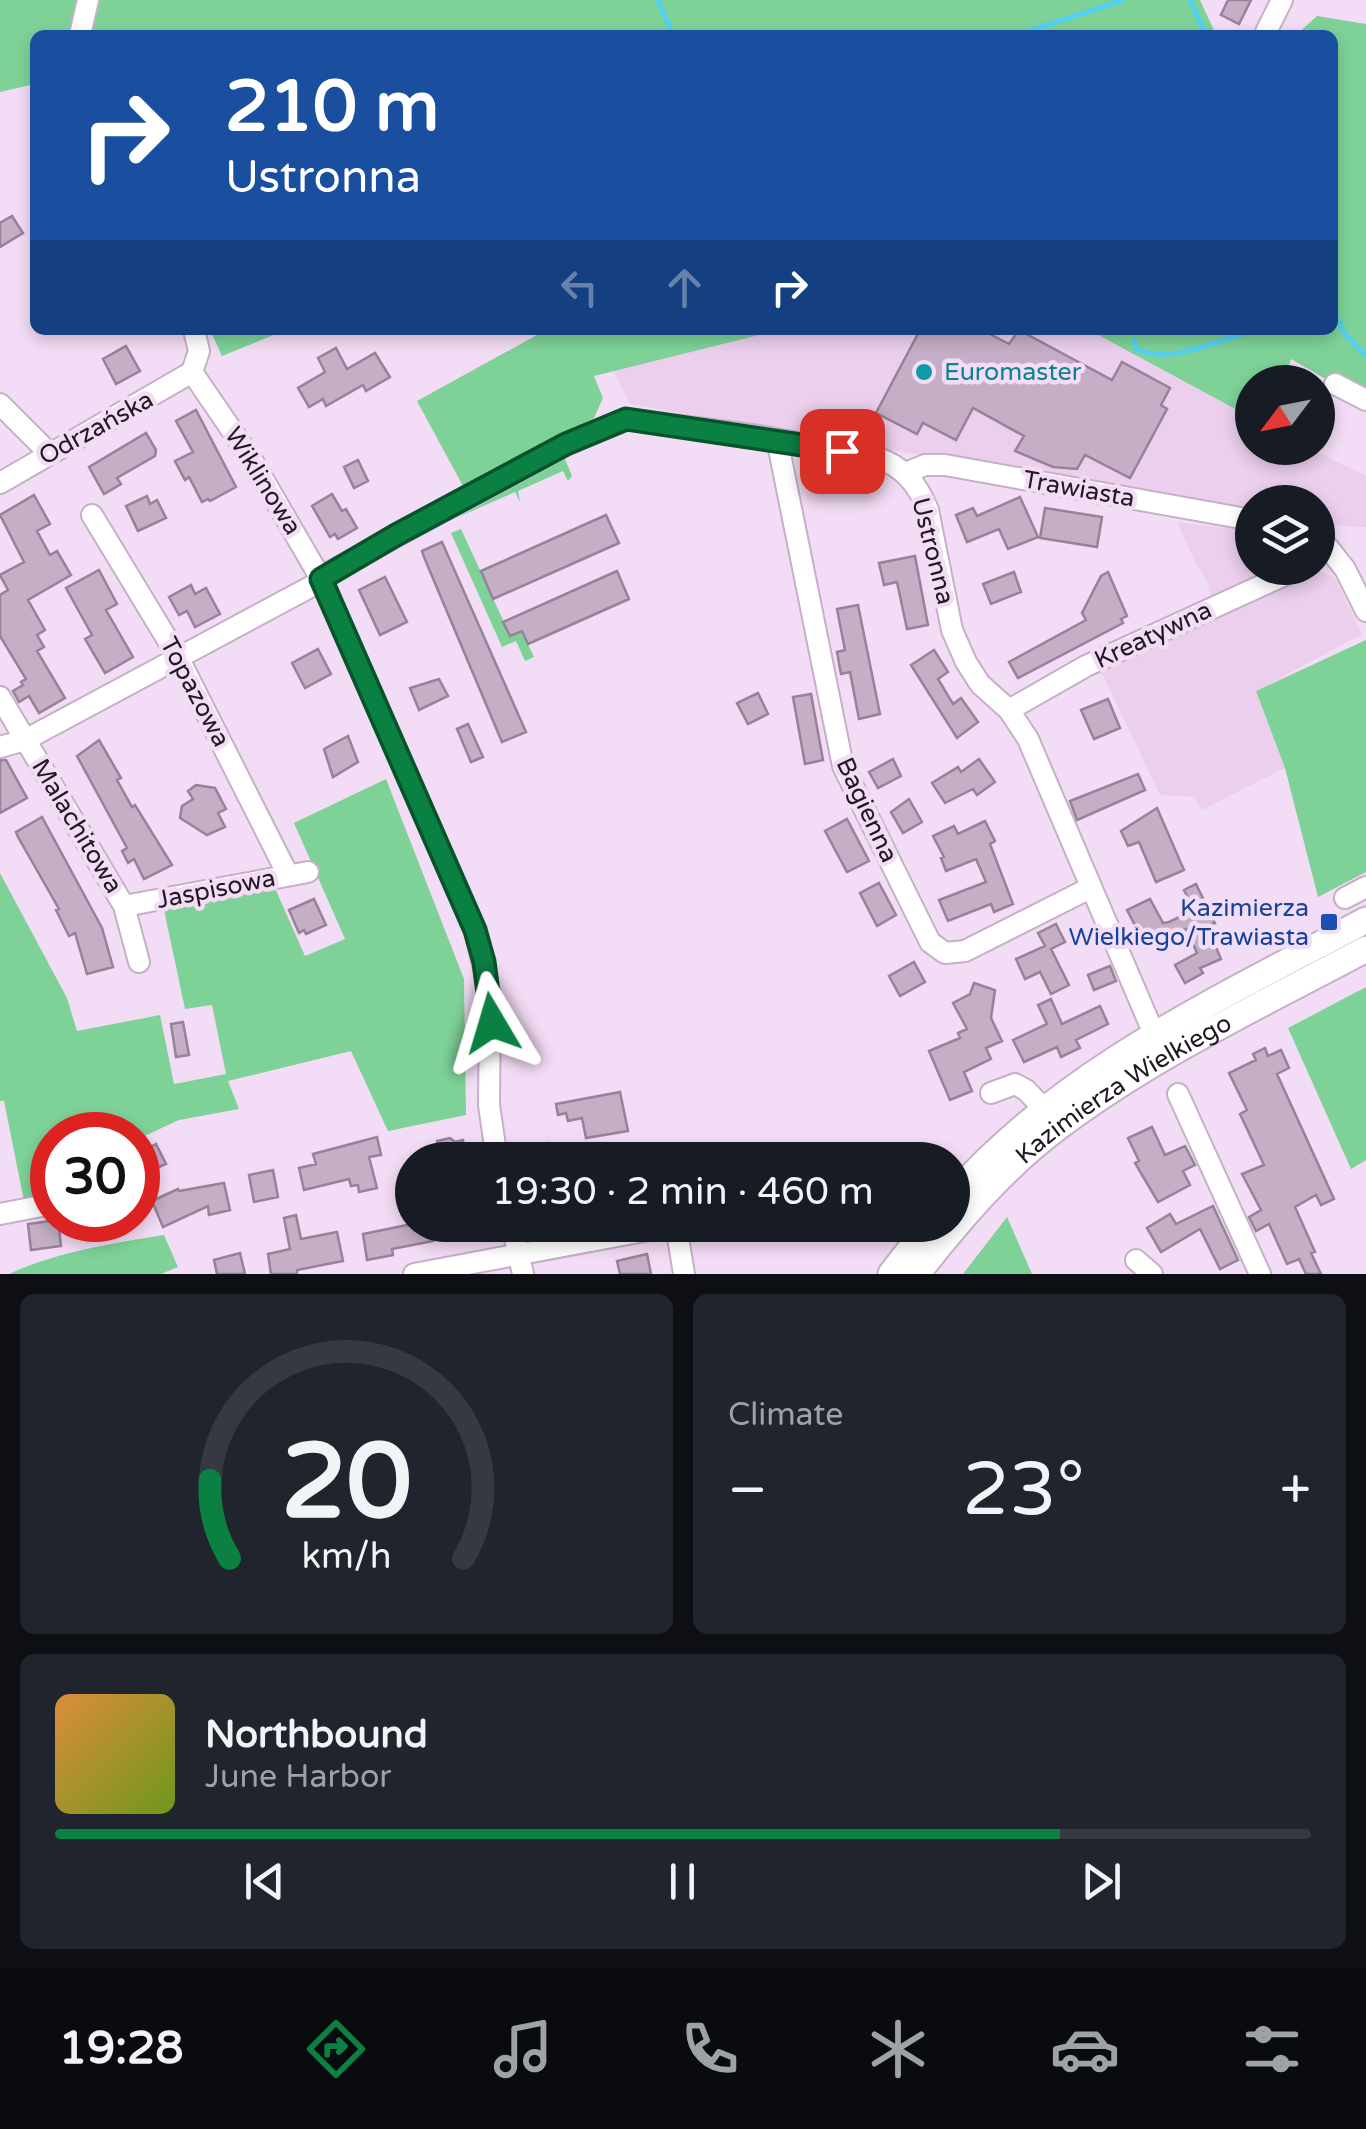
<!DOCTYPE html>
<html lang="en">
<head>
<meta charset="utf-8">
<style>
  body { margin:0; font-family:"Varela Round",sans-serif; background:#20242c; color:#f1f3f6; height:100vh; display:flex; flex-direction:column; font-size:38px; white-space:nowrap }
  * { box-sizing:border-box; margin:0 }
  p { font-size:32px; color:#9ea1a6 }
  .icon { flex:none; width:55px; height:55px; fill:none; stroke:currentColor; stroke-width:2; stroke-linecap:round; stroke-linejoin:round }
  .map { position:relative; height:1274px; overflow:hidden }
  .side { display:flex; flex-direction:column; gap:20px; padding:20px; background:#0d0f14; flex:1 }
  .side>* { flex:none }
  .guide { position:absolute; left:30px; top:30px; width:1308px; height:305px; border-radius:15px; box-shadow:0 5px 15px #0003; background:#1a4fa0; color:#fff; overflow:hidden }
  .needle { width:65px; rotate:238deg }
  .tools { position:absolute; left:1235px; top:365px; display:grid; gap:20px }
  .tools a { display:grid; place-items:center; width:100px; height:100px; border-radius:50%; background:#171b24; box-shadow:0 5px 15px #0003; font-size:50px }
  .speed { position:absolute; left:30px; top:1112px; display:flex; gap:20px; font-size:50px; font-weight:700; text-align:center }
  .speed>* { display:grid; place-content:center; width:130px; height:130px; border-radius:50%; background:#171b24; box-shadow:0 5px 15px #0003; line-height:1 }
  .speed .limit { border:15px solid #d22; background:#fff; color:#111 }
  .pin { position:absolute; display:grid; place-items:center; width:85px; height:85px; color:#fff; margin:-42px; border-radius:20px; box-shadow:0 5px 15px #0006 }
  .me { position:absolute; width:110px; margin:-55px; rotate:353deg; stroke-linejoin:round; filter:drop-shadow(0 0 8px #0008) }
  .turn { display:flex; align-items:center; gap:35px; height:210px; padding:0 30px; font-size:45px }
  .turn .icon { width:130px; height:130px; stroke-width:2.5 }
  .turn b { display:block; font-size:70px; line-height:85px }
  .lanes { display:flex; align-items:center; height:95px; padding:0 30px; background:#0003; justify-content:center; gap:50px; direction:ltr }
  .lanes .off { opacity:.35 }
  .big { font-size:75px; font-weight:600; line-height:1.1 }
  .side .card { flex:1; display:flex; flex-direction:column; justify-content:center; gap:15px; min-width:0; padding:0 35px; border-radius:15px; background:#20242c }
  .side .dial { align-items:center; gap:0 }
  .dial svg { height:260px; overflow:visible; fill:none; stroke:#363941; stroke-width:7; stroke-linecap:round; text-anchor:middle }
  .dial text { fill:#f1f3f6; stroke:none }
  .song { display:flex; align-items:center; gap:30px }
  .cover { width:120px; height:120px; border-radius:15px; background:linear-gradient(135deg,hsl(30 70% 55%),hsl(80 70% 35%)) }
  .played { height:10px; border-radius:5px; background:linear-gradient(90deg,#0b8043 80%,#363941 80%) }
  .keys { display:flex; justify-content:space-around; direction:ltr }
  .heat { display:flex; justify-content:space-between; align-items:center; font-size:55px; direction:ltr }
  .side .tiles { flex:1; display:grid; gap:20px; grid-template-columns:1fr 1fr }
  .card:last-child { grid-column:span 2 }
  .trip { position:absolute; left:395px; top:1142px; width:575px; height:100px; border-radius:50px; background:#171b24; box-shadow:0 5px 15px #0003; font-weight:600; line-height:100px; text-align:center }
  .tab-bar { display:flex; height:160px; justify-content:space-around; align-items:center; background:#090b0e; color:#9ea1a6 }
  .tab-bar .icon { width:70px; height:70px }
  .tab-bar .current { color:#0b8043 }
  .tab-bar b { font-size:45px; color:#f1f3f6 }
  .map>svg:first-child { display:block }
</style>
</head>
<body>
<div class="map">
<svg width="1366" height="1274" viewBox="0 0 1366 1274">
  <rect width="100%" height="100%" fill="#f3dcf5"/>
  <path fill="#ebcfed" d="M779,330H1089L1252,418V448H1310L1366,476V527L1318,525V502H1252V513L630,404L613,370Z
    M1177,522L1252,531V568H1274L1211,598L1206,579L1195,562Z
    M1320,571L1335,578L1362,634L1256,691L1285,768L1202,810L1194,797L1160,795L1101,671Z"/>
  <path fill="#7ed298" d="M0,0H1200L1216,35H35V84L0,92Z
    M1317,16L1366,24V402L1291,359L1284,382H1252V418L1089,330H1332V35H1296Z
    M210,330H286L222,356Z
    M546,330H779L594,376L603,398L594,418L464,488L417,401Z
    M565,459L572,476L568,481L563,471L518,491L520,502L515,492L456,518Z
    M461,529L510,635L522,631L534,657L525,661L516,641L502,647L451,533Z
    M1366,640V872L1318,897L1285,768L1256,691Z
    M386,779L464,979L466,1115L388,1131L351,1051L228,1081L239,1109L179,1120L138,1139V1135H52V1195L24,1201L4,1101H0V873L67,998L77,1031L160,1015L174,1084L226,1074L212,1005L185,1009L164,910L274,886L305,956L345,939L294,823Z
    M1366,987V1160L1351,1169L1288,1028Z
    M1007,1217L1032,1274H963Z
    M164,1235L178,1267L161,1274H9C57,1252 113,1243 164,1235Z"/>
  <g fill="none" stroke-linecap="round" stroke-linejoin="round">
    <path stroke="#54d0f1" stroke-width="5" d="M658,0L673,35
      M1190,0L1206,35
      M1016,35L1123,0
      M1332,308L1345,334L1366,356
      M1134,340L1136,349C1172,366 1222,337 1259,330"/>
  </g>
  <path fill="#c5afc7" stroke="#978299" stroke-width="2.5" d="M1228,0H1251L1239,24L1221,15Z
    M12,216L23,233L0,247V223Z
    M920,330H982L1009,344L1019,330L1112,380L1122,362L1170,388L1161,405L1167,409L1130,478L1085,455L1077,469L1053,467L1015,451L1024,436L973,408L956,440L923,423L917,434L876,413Z
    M126,346L140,371L116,384L103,359Z
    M336,348L347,369L375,353L390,377L366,391L363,385L326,406L323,399L309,407L298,388L325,372L318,358Z
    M196,410L236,487L210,501L208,499L202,502L189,477L185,480L175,461L193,452L176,421Z
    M146,433L156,450L155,456L117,478L121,484L104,494L89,467Z
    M358,460L368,481L354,488L344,467Z
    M332,494L342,511L346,509L357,528L338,539L335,534L330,537L312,506Z
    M34,495L50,524L37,531L50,555L57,551L71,575L28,600L45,630L37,635L44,647L37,651L65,698L39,713L29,696L19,702L13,691L23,685L21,682L26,679L0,636V595L8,590L0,575L24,562L0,515Z
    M147,496L150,504L157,500L166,518L138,531L126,506Z
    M1020,497L1038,537L1008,549L999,529L967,542L956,515L973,508L977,516Z
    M1045,508L1102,517L1097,547L1040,538Z
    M606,515L619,543L493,599L481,571Z
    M442,542L526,732L502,742L424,557L422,551Z
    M915,556L928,625L907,629L897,582L884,585L879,563Z
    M99,570L117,604L106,610L133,657L105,673L85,639L92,635L66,588Z
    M617,571L629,599L528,644L522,631L510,636L503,622Z
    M1014,572L1021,592L991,604L983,584Z
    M1108,572L1127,616L1121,619L1123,623L1018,678L1009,662L1086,620L1082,613L1101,576Z
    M385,577L407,622L380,635L359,590Z
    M191,585L195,594L206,588L220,614L195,627L187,611L179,615L169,597Z
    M858,605L880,714L859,719L850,672L841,674L837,652L845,650L837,609Z
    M318,649L331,674L305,688L292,663Z
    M934,650L948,672L938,679L953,704L961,698L978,722L957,738L911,665Z
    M439,679L448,696L419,710L410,688Z
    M758,693L768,714L748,724L737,703Z
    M811,694L823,760L805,764L793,697Z
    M1108,699L1120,728L1094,739L1081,710Z
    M468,724L483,757L471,762L457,729Z
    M348,736L358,762L333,777L324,749Z
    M99,740L121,778L117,780L132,807L135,805L172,865L144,879L134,859L128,863L122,851L127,848L77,756Z
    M893,759L901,776L878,788L869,772Z
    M979,759L995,782L977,795L973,789L945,803L932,783L958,767L961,772Z
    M0,760H6L27,798L0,813Z
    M1138,774L1145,790L1077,820L1070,801Z
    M196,785L215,788L226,809L218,813L225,827L207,835L180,818L182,806L193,799L188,791Z
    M909,799L922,822L903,833L891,812Z
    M1157,808L1184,870L1156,882L1139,842L1128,846L1121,831Z
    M42,817L102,928L113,967L87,974L75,933L69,936L56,910L59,909L18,837L16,832Z
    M847,819L869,861L847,872L825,831Z
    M985,821L995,841L990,844L1013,904L994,912L991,904L948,921L939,900L986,882L976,859L946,871L941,858L944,857L933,836L954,826L958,834Z
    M879,883L896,915L877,926L860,893Z
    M1196,884L1215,923L1207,926L1221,959L1200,968L1203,973L1185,983L1175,965L1197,953L1186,929L1147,948L1127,910L1150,899L1163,923L1169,922L1194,910L1184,890Z
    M314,899L326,925L306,934L304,930L299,933L289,910Z
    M1056,924L1065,942L1051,949L1069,985L1051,994L1040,972L1025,979L1016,959L1045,946L1038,933Z
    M914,962L925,982L900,996L889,976Z
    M1110,966L1116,981L1094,990L1088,975Z
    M974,983L995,990L991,1018L1002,1041L986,1048L991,1059L964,1072L972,1091L950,1100L929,1051L960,1038L958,1033L967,1029L953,1003L970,994Z
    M1051,999L1062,1024L1100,1006L1108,1024L1076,1040L1080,1048L1061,1057L1057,1047L1024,1062L1013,1040L1047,1024L1038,1005Z
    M183,1022L189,1055L176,1057L171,1024Z
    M1265,1048L1268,1056L1281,1050L1289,1068L1277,1074L1334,1199L1321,1205L1316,1195L1295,1207L1315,1252L1311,1253L1321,1274H1306L1299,1259L1287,1264L1269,1224L1256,1231L1249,1217L1261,1210L1242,1174L1264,1165L1240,1114L1247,1110L1229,1073L1256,1060L1253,1054Z
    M620,1092L628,1131L586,1138L582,1118L568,1121L566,1113L558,1115L556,1104Z
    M1152,1127L1165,1155L1185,1146L1195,1165L1183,1171L1190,1185L1158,1202L1135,1163L1139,1161L1128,1138Z
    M377,1137L381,1155L369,1157L377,1188L359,1192L358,1185L351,1186L349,1179L304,1190L299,1168L316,1164L313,1154Z
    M450,1138L455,1142L463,1140L464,1147L469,1151L466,1160H440L437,1141Z
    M548,1143L551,1160H528L525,1148Z
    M156,1144L166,1164L150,1171L141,1152Z
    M273,1170L278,1197L254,1202L249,1175Z
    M224,1183L230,1210L209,1215L208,1206L163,1227L152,1201L178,1189L179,1191Z
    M1213,1206L1238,1260L1220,1269L1200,1229L1161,1252L1147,1228L1170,1214L1176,1224Z
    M296,1215L301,1239L337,1232L343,1261L297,1270V1274H271L268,1254L290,1249L284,1218Z
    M58,1220L61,1246L31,1250L28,1224Z
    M407,1225H430L433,1241L392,1249L393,1255L367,1260L363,1234Z
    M460,1225H499V1232L463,1238Z
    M240,1253L245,1274H217L214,1260Z
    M647,1254L651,1274H620L617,1261Z"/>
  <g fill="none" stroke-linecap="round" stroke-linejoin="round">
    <g stroke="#c6b0c8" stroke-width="24">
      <path id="minor" d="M1266,32L1282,0
        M80,35L88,0
        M192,372L252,460L321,579L475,930L490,995L489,1105L497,1160
        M192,372L199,351L194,330
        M1335,384L1366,400
        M0,404L50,454
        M777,439L843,766L930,942L945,953L965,951L1090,888
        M906,473L925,465H945L1252,520
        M0,483L192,372
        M92,515L178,657L288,875
        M1318,535L1345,569L1366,611
        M0,697L124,906L139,962
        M1009,710L1086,666L1300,568
        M0,747L25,740L314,585L330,572L565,445L626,419L759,436L875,457C903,466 917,483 928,510L952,630L966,662L980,684L1009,710L1028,739L1154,1034
        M1345,898L1366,887
        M124,906L308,872
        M991,1093L1015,1084L1026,1090L1045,1110
        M1178,1094L1260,1274
        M0,1214L52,1204
        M512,1225L523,1274
        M676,1225L684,1274
        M1136,1260L1152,1274
        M414,1274L676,1225"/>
    </g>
    <g stroke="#c6b0c8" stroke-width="29">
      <g id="major">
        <path d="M952,1197C1062,1070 1221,998 1366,920"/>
        <path d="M891,1274L929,1225"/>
        <path id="s1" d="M917,1274C959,1220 1005,1166 1061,1125C1155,1055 1263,1004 1366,949"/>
      </g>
    </g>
    <use href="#minor" stroke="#fff" stroke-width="20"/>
    <use href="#major" stroke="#fff" stroke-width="25"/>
  </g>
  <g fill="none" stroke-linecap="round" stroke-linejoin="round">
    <g stroke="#07532c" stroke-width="25">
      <path id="route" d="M492,1023L484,962L475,930L321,579L396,535L566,444L626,419L842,451"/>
    </g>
    <use href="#route" stroke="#0b8043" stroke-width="18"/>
  </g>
  <circle fill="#0f9aa8" stroke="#f3dcf5" stroke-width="4" cx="924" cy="372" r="10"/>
  <rect fill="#1a4fb4" stroke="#f3dcf5" stroke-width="4" x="1319" y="912" width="20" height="20" rx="5"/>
  <g text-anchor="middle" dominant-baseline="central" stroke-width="9" stroke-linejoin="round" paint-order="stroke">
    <g font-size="25" fill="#0d838f" stroke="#f3dcf5" text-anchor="start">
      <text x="944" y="372">Euromaster</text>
    </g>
    <g font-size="25" fill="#211922" stroke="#f3dcf5">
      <text transform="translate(96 428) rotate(-29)">Odrzańska</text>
      <text transform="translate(263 481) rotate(58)">Wiklinowa</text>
      <text transform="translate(1079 489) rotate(10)">Trawiasta</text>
      <text transform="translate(933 551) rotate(76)">Ustronna</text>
      <text transform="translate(1153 635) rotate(-25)">Kreatywna</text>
      <text transform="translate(195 692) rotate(62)">Topazowa</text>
      <text transform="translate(867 810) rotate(65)">Bagienna</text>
      <text transform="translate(77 826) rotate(59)">Malachitowa</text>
      <text transform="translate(216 889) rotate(-11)">Jaspisowa</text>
      <text stroke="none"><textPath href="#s1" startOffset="280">Kazimierza Wielkiego</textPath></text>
    </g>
    <g font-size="25" fill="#164399" stroke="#f3dcf5" text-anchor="end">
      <text x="1309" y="908">Kazimierza<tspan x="1309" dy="29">Wielkiego/Trawiasta</tspan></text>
    </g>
  </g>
</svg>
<div class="tools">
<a><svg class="needle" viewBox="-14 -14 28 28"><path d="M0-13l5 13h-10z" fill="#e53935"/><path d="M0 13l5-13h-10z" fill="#9ea1a6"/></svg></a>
<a><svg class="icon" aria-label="layers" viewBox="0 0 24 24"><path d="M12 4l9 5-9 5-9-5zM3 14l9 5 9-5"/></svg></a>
</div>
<div class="speed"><div class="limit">30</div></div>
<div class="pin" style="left:842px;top:451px;background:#d93025"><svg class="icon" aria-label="arrive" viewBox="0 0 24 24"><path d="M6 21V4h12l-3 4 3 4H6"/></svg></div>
<svg class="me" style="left:492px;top:1023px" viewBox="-20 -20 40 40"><path d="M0-17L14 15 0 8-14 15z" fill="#0b8043" stroke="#fff" stroke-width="4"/></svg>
<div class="trip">19:30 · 2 min · 460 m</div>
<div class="guide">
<div class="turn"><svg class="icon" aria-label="right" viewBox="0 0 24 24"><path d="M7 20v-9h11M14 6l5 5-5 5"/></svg><div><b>210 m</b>Ustronna</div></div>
<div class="lanes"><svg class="icon off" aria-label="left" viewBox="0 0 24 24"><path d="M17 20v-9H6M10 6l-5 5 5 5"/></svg><svg class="icon off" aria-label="ahead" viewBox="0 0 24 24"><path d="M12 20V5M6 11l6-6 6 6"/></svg><svg class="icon" aria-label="right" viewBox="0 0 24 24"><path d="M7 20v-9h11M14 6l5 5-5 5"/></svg></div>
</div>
</div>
<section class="side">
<div class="tiles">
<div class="card dial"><svg viewBox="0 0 100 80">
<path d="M14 69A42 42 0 1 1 86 69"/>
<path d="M14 69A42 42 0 0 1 8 45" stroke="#0b8043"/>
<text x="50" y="56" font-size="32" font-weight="700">20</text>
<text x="50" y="72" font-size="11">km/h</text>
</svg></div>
<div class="card"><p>Climate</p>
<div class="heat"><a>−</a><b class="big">23°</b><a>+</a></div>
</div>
<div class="card">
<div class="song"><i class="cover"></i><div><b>Northbound</b><p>June Harbor</p></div></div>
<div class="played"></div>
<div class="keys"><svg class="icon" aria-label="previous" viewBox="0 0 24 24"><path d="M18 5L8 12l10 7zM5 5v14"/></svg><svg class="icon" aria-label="pause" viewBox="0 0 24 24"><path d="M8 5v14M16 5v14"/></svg><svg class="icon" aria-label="next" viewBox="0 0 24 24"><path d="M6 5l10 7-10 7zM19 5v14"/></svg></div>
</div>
</div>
</section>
<nav class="tab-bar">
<b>19:28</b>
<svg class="icon current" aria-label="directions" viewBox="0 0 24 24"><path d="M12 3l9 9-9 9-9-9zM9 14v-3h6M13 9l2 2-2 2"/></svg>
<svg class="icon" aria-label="music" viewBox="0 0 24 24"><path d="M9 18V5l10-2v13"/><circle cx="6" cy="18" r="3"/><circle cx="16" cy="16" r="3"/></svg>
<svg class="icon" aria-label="phone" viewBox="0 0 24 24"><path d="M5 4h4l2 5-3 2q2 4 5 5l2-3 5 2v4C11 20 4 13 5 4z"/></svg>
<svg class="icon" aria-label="climate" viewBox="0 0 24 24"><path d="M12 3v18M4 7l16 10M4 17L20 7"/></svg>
<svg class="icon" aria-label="car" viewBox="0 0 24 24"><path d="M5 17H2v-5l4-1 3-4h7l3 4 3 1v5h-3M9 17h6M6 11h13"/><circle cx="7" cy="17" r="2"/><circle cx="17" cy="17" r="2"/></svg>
<svg class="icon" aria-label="filters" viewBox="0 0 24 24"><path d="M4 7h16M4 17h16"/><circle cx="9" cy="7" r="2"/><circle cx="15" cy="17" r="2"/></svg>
</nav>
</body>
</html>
